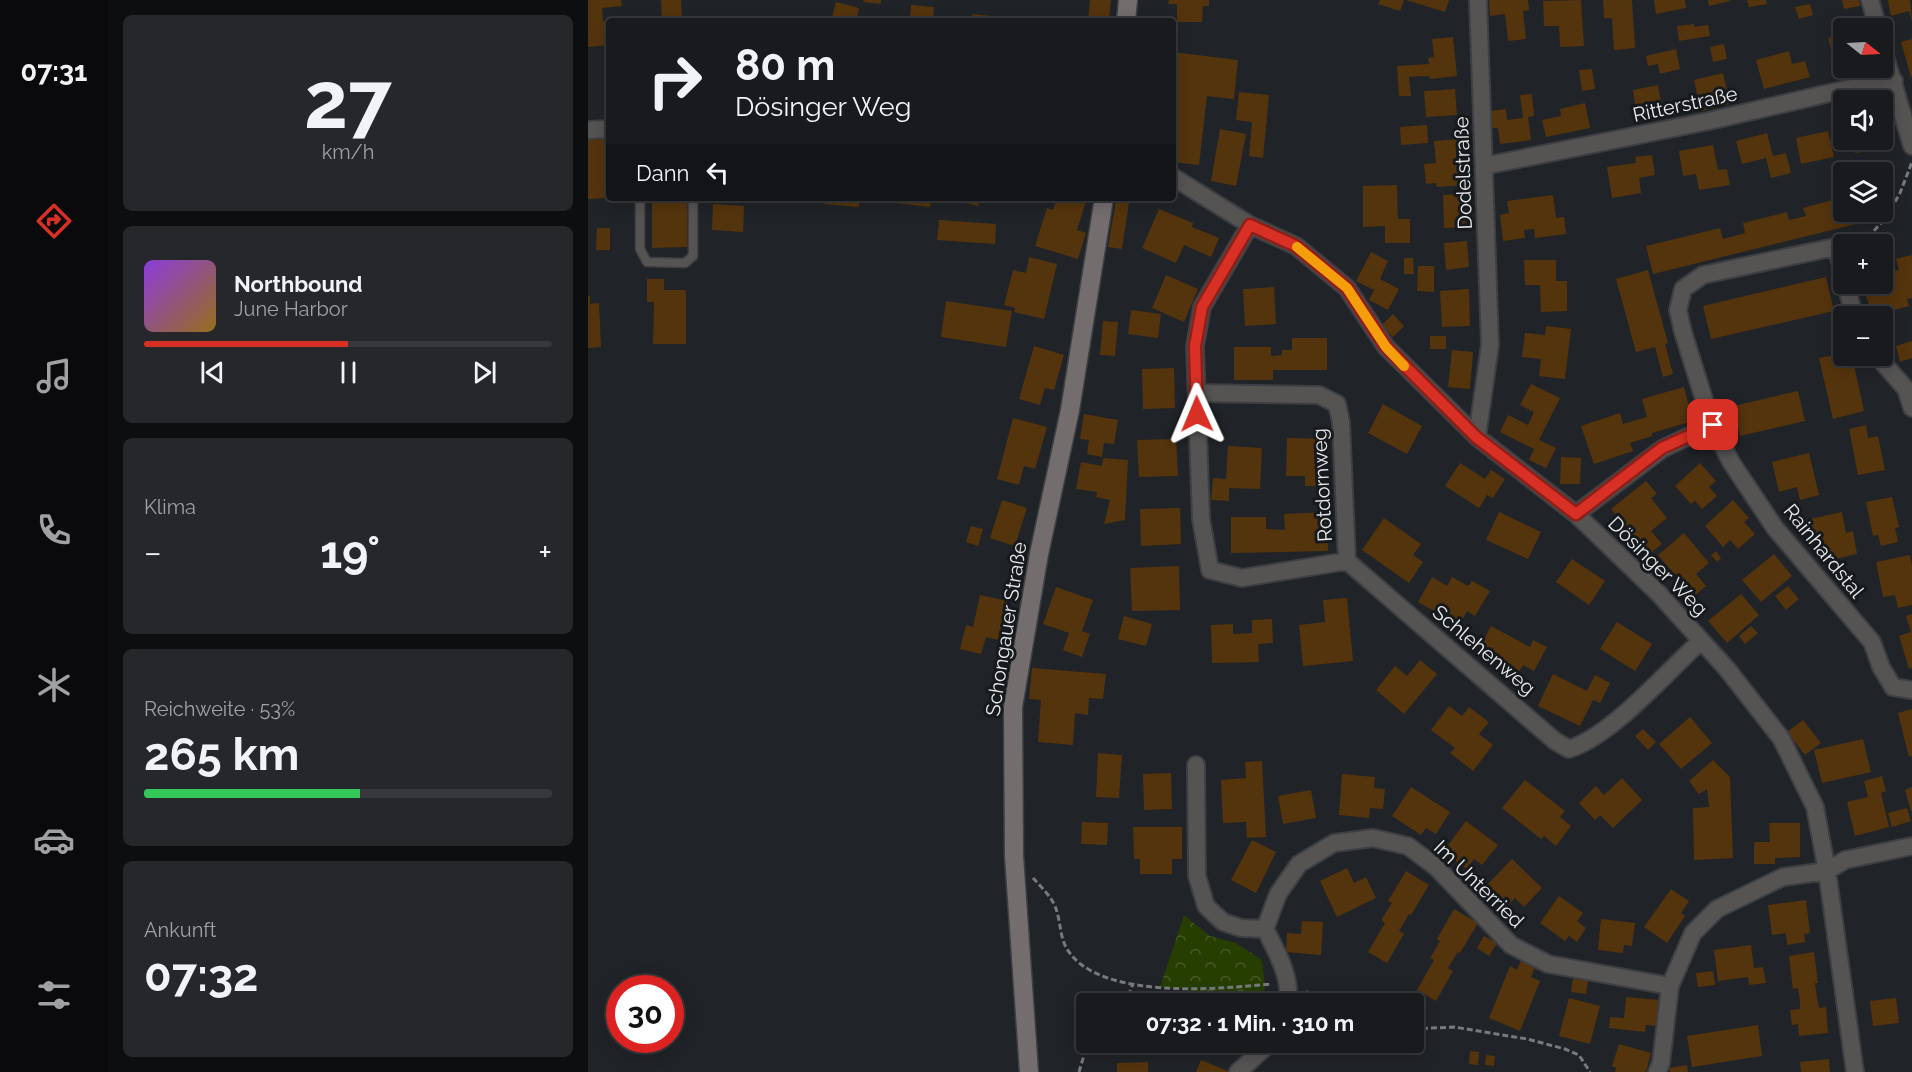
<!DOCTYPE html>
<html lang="de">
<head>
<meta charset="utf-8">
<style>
  body { margin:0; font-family:Raleway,sans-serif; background:#25272a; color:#f1f3f6; height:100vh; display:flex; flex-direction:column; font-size:22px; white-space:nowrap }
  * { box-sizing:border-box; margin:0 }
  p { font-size:20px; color:#9fa1a4 }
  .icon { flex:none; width:33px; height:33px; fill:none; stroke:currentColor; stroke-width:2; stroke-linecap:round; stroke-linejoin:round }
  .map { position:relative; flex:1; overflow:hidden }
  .details { display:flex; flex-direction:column; gap:15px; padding:15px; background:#0d0e10; width:480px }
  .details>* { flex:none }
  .guide { position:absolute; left:18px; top:18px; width:570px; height:183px; border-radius:6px; box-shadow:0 3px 15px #0003,0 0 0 2px #36383b; background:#181a1d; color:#f1f3f6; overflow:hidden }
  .needle { width:39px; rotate:108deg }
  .controls { position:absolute; left:1245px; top:18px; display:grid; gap:12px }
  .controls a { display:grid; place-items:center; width:60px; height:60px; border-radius:6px; background:#181a1d; box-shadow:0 3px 15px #0003,0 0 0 2px #36383b; font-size:30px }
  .speed { position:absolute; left:18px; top:975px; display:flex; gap:12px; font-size:30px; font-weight:700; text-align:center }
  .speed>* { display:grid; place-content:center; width:78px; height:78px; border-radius:50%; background:#181a1d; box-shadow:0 3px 15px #0003,0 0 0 2px #36383b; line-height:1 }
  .speed .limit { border:9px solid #d22; background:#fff; color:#111 }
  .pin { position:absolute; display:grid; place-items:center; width:51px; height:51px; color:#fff; margin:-26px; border-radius:12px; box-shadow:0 3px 9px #0006 }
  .me { position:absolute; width:66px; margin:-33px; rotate:359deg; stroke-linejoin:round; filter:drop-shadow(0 0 4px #0008) }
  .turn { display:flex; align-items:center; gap:21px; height:126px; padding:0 30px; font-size:27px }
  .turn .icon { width:78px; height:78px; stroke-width:2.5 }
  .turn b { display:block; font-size:42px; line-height:51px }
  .then { display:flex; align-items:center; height:57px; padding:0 30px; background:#0003; gap:12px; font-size:22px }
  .big { font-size:45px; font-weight:700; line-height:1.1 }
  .details .widget { flex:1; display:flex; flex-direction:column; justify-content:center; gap:9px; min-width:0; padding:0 21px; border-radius:9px; background:#25272a }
  .details .dial { align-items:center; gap:0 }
  .dial b { font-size:78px; line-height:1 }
  .song { display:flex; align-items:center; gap:18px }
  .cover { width:72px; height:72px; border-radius:9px; background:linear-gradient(135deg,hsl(270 70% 55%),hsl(40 70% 35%)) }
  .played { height:6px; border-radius:3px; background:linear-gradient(90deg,#d93025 50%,#36383b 50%) }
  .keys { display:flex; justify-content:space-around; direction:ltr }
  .heat { display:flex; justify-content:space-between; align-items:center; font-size:33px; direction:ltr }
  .charge { height:9px; border-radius:4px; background:linear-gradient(90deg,#34c759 53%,#36383b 0) }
  .trip { position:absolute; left:488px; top:993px; width:348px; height:60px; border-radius:6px; background:#181a1d; box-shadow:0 3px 15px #0003,0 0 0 2px #36383b; font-weight:700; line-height:60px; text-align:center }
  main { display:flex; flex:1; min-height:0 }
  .dock { display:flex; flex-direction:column; width:108px; justify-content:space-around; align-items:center; background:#0a0a0c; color:#9fa1a4 }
  .dock .icon { width:42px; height:42px }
  .dock .current { color:#d93025 }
  .dock b { font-size:27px; color:#f1f3f6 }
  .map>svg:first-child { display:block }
</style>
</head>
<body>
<main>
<nav class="dock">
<b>07:31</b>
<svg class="icon current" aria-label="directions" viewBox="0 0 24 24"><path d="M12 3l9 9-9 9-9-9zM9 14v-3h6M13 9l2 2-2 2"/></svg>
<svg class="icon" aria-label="music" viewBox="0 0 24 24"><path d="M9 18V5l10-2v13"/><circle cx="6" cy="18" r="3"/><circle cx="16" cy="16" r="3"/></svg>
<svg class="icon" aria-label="phone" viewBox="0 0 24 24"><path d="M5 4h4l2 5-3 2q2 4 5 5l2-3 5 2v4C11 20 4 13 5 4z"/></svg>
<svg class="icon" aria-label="climate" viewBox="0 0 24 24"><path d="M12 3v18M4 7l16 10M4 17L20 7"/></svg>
<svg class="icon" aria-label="car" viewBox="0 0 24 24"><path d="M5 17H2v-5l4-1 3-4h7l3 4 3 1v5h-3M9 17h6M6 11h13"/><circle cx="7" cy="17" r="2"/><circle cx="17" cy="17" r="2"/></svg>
<svg class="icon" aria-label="filters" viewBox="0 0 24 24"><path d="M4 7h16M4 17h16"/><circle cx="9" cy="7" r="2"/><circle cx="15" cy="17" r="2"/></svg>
</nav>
<section class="details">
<div class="widget dial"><b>27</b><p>km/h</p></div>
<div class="widget">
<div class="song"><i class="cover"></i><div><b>Northbound</b><p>June Harbor</p></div></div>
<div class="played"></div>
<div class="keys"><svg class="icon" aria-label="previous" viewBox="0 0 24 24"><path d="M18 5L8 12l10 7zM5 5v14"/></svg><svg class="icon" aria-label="pause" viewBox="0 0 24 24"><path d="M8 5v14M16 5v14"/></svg><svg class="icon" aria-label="next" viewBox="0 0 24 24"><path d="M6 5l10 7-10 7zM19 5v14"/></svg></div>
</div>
<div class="widget"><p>Klima</p>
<div class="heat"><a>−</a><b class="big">19°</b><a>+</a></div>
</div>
<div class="widget"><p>Reichweite · 53%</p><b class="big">265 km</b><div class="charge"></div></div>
<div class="widget"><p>Ankunft</p><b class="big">07:32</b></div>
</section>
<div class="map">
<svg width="1324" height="1072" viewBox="0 0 1324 1072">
  <defs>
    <pattern id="forest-crowns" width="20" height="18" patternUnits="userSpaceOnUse" patternTransform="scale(1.5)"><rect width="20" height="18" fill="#263e00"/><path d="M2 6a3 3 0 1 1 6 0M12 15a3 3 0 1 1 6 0" fill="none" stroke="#465a26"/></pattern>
  </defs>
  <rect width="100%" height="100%" fill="#202327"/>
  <path fill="url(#forest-crowns)" d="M596,915L622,936L648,943L674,960L677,985L674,1003H599L600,989L572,987Z"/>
  <path fill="#54340d" d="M0,0H33L34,6L14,8L15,21L21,20V45L0,47Z
    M73,0H93L94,21H74Z
    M276,0H293V4L275,2Z
    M502,0H523L521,21H500Z
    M581,0H621V6H615L614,22H589V4H580Z
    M792,0H816L812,11L790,4Z
    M818,0H861L857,12Z
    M901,0H940L941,10L935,11L938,39L920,41L917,14L902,16Z
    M993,0L996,46L972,47L971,26H956L955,1Z
    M1015,0H1044L1047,48L1026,50L1024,18H1016Z
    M1066,0H1097L1098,8L1068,14Z
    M1120,0H1142V1L1121,6Z
    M1159,0H1178L1179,4L1161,7Z
    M1254,0H1271L1272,6L1256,9Z
    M1300,0H1322L1324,21L1321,11L1303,16Z
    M248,2L271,8L268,21H243Z
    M1222,4L1225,15L1211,19L1207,7Z
    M323,5L346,7L345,21H322Z
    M384,14L412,17V21H383Z
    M1106,24V27L1120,25L1122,36L1091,41L1089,26Z
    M1256,34V64L1247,66L1240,38Z
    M865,37L869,76L842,79L841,76L821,77L823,96H811L809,66L841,64L840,58L846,57L844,39Z
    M1324,39V77H1323L1313,42Z
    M1136,44L1139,59L1125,62L1122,47Z
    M1088,49L1092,69L1072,74L1070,64L1060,66L1058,56Z
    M1201,51L1204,64L1217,61L1222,77L1176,89L1168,60Z
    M585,52L650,60L646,99L619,96L611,165L585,162Z
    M1004,69L1007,89L994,91L991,70Z
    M1135,73L1142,104L1113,111L1106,80Z
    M1070,85L1075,113L1054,117L1053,111L1048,112L1045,90Z
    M867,89L869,115L838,117L836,91Z
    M651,92L681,95L675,158L661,156L664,122L648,120Z
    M944,94L946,116L940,117L943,140L912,144L910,128H904L902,111L918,109L919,120L935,118L932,95Z
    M997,103L1002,128L958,137L954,120L973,116L972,109Z
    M1294,122L1300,148L1267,153L1264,140H1294Z
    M839,125L840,143L813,145L812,127Z
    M632,129L658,134L648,186L623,181Z
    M1240,131L1246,157L1213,164L1208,138Z
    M1179,133L1185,156L1198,153L1203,173L1183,178L1178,158L1154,164L1148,141Z
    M21,137V198L0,199V138Z
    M872,139L875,185L849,187L848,183L838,184L836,164L848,163L846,141Z
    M1125,145L1130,170L1139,169L1142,185L1111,190L1108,174L1095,176L1091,151Z
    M1064,155L1067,175L1051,178L1053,193L1024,198L1019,167L1048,163L1047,157Z
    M809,185L810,219H822V243H797V226L775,227V186Z
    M876,194L877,227L856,228L855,195Z
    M965,195L968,218L976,217L978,234L947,238L946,229L936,230L937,238L915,241L912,215L921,213L919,201Z
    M64,198H99V247L64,248Z
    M237,198H272L271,207L236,204Z
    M308,198H343L342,207L307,203Z
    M374,198H391L390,206L373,202Z
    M469,198H499L489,230L498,233L490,259L447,246L459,208L465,210Z
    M1252,198L1256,212H1269L1272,223L1065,274L1058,246L1132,228L1135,239L1157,233L1155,223L1199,212L1201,220L1218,216L1215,208Z
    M528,200L541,202L534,249L520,247Z
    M125,204L156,206L155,232L124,230Z
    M571,209L605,223L604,227L631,238L623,257L596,245L588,263L554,248Z
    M351,220L408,224L407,244L349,240Z
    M9,228H22V250H8Z
    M879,241L881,267L858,270L856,243Z
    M783,252L800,261L792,279L811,289L800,310L781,300L786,290L768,281Z
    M1324,255V298L1319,299L1321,306L1284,316L1275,284H1294V274L1311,270L1308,259Z
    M441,257L469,264L456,319L426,312L427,308L416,305L425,270L438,273Z
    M816,258H825L826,274H816Z
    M936,260H968V281H979V311L953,312L952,285H937Z
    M830,266H846V292L829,291Z
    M1060,270L1080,343L1077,344L1085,374L1075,377L1067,347L1048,352L1028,279Z
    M578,275L610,289L596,322L564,308Z
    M1238,277L1246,311L1123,339L1115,306Z
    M59,279H76V290H98V344H65L66,302H59Z
    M686,287L688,324L657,326L655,289Z
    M881,289L882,326L854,327L852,291Z
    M0,296H2V304L11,303L13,347L0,348Z
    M358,301L424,311L418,347L353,337Z
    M543,310L573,314L570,338L540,334Z
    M805,314L816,326L805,337L794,325Z
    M1302,316L1306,330L1294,333V318Z
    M515,321L530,322L527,356L512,355Z
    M958,326L983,329L977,379L951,376L953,359L934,357L937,333L957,335Z
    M842,336H858V349H842Z
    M704,338H739V370H685V380H646V347H683V356L694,355V350H704Z
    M1324,341V358L1312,362L1308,346Z
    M446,346L476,355L466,390L457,388L452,405L431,399Z
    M864,350L885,352L882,389L860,387Z
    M1256,353V356H1264L1276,411L1245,419L1231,358Z
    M586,368L587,408L555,409L554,369Z
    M943,384L972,398L951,440L968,448L958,468L941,460L946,449L912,432L920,415L940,425L946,412L932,405Z
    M1096,387L1105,421L1064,433V436L1042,443L1045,451L1006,464L993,426L1032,413L1035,424L1059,417L1054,399Z
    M1210,391L1217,421L1152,436L1145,406Z
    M795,404L834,426L819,454L780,433Z
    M496,414L530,420L526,444L516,443L514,457L499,454L501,440L492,439Z
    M425,418L459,427L447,469L436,466L431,485L409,479Z
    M1278,425L1280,438L1290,436L1297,470L1270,475L1261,429Z
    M699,438L739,439L738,486H717V476H698Z
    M588,439L590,476L551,477L549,440Z
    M640,446L674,448L672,489L641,488V501L623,500L625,478L638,479Z
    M1221,453L1231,495L1212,500L1209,487L1191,492L1184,462Z
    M973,457L993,458L992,484H972Z
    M515,458L540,460L537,520L516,524L522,500L508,497L509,492L488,489L493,462L514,466Z
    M872,463L897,479L903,470L917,479L905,498L899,495L891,508L857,486Z
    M1112,463L1128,481L1121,487L1129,496L1114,509L1107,501L1103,504L1087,486Z
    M1058,481L1069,494L1063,498L1079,518L1063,531L1074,544L1060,555L1023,509Z
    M1304,497L1311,527L1307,528L1310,542L1293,546L1290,535L1285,536L1278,502Z
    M414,500L439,508L427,546L402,538Z
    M1145,500L1161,518L1156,522L1167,534L1150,549L1142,540L1135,547L1117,526Z
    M592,508L593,544L553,546L552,509Z
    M739,512L740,551L643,553V517H678V529L697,530L696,514Z
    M911,512L953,532L940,559L898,540Z
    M1254,512L1258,533L1265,531L1269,554L1239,561L1236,546L1224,548L1218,520Z
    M796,518L833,544L825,555L835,562L821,583L774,550Z
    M383,526L395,529L390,546L378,542Z
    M1096,533L1121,563L1108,574L1118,586L1105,597L1070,555Z
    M1128,551L1133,558L1129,562L1123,555Z
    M1186,554L1204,576L1173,602L1154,580Z
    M1322,555L1324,565V605L1310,608L1307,595L1295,597L1288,562Z
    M984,559L1017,581L1001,605L968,582Z
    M591,566L592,610L544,611L542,568Z
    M844,577L859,586L864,577L880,586L884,581L902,591L887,616L879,611L871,625L830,602Z
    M1200,586L1211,599L1198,610L1187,596Z
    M468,587L505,600L494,631L502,634L494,657L475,650L481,633L455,624Z
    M1153,594L1171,615L1139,643L1120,621Z
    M392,595L419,601L410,640L398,637L393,654L372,649L378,625L385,627Z
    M759,598L765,661L715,666L711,625L737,622L735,600Z
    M1324,614V668L1321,669L1311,636L1323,632L1318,616Z
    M536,616L564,624L558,646L530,639Z
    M684,619L685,643L670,644L671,662L624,663L623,625L645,624V634L664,633V620Z
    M1029,622L1064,644L1047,671L1012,649Z
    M903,626L942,647L945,640L959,647L946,671L935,665L929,675L888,654Z
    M1163,626L1170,633L1157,644L1151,636Z
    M832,660L849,674L816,714L788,690L807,666L819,676Z
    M444,668L518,674L515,699L501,698L500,715L487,713L485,745L450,742L453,700L441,699Z
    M965,674L999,691L1007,675L1022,683L1012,703L1005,700L992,726L950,706Z
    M861,706L874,716L881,707L901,722L891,734L905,745L885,771L862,753L867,748L843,730Z
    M1324,709V756L1321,757L1310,713Z
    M1102,717L1124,743L1093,769L1071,744Z
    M1215,720L1233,743L1217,755L1199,732Z
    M1055,729L1068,742L1060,750L1047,736Z
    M1275,739L1283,772L1234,783L1226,750Z
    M510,753L534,755L531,798L508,797Z
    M1125,760L1142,777L1145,858L1106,860L1105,808L1121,807L1119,789L1111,794L1101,781Z
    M674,761L678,837L659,838L658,822L635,823L633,780L658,778L657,762Z
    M583,773L584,809L556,810L555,774Z
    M754,774L787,777L786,788L797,789L795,809L782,808L781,818L751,815Z
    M1294,776L1298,791L1293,793L1301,827L1267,836L1259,802L1280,797L1276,781Z
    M1034,778L1054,800L1025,828L1012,815L1007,820L991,803L1008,786L1016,795Z
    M937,780L977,811L972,817L983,826L968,846L956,836L953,839L914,808Z
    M823,787L862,812L848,834L838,828L833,835L804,816Z
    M1324,787V811H1323L1317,790Z
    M723,790L728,818L695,824L690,796Z
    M1319,808L1323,821L1304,827L1300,813Z
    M878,821L910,845L894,865L886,859L879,869L855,852Z
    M494,822L520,823L519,845L493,844Z
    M1181,823H1212V857L1187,858V864H1166V842H1182Z
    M545,827H594V859H584V874H552V859H546Z
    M664,840L688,852L668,893L643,880Z
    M924,859L954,888L936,907L927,898L919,907L897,887Z
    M759,868L766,883L778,877L788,898L749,917L732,881Z
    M818,871L841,885L823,915L821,914L811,931L816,934L799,963L780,952L797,923L793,920L804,903L800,901Z
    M1083,889L1101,901L1093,913L1097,916L1079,943L1056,927Z
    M971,896L995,913L989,921L998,928L989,942L981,936L977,941L952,923Z
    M1218,900L1222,933L1216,934L1217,942L1199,945L1198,933L1184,935L1180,905Z
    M866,909L890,923L872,953L870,952L860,968L865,971L848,1001L829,990L846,960L842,958L852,941L849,939Z
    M1013,919L1047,923L1044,946L1036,945L1035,953L1010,950Z
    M714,921L735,922L733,955L698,952L699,933L713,934Z
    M896,936L909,943L901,956L889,948Z
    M1163,945L1166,968L1175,967L1178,983L1161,985L1160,977L1130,981L1126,950Z
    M1226,952L1230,983H1227L1229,998L1231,1008L1238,1007L1240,1033L1211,1036L1210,1024L1204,1025L1202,1010L1212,1009V1000L1210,988L1205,989L1201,956Z
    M934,958L948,964L943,977L952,981L932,1031L901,1018L922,966L929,970Z
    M1125,971L1127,985L1110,987L1108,973Z
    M985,978L1000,980L998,994L983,992Z
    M1038,997L1071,1000L1069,1026L1058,1025L1057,1032L1021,1028L1022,1017L1036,1018Z
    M981,998L1012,1006L1002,1044L971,1036Z
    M1308,998L1311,1023L1285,1026L1282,1001Z
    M1170,1025L1174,1056L1104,1067L1099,1036Z
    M1031,1044L1063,1053L1058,1072H1027L1028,1068L1024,1066Z
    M882,1051L891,1052L890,1065L881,1064Z
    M898,1055L907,1056L906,1066L897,1065Z
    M1241,1059L1242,1072H1213L1212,1062Z
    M613,1060L642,1072H608Z
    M560,1062V1072H529V1063Z
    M1099,1065L1100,1072H1082L1081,1068Z"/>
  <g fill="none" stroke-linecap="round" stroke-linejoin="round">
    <g stroke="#3c3f43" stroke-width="11">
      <path id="service" d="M52,198V249L59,262L97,263L105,256V198"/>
    </g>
    <g stroke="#3c3f43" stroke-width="20">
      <path id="minor" d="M1282,0L1290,28
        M1294,46L1324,146
        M0,130L21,129
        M896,166L1121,121L1272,86L1306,81
        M585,177L662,225L708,246L759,288L798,347L889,437L988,514L1071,594L1139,669L1193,738L1227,807L1239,871L1267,1072
        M662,225L614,307L607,346L613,519L622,570L654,578L759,561L967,741L981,749C1024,736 1078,672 1113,641
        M1256,273L1247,247L1115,275L1095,289L1090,310L1095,332L1124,425L1143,462L1187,528L1284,642L1293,667L1305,687L1324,690
        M1258,284L1266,316
        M1289,356L1318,389L1324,408
        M609,393L731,395L749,404L753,422L759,561
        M889,437L902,345L890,0
        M988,514L1074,449L1124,425
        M608,765L609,876L618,906L635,922L653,928L677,929C689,953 703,975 700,1004
        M677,929L690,894L711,864L746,843L785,838L820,846L848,867L923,945L960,964L1082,986
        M650,1072L683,1042
        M1069,1072L1073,1063L1082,986L1105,933L1129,909L1195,877L1239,871L1257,860L1324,846"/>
    </g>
    <g stroke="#3c3f43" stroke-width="21">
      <path id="secondary" d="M538,21L540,0
        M441,1072L426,856L425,707L451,554L482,410L516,198"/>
    </g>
    <path stroke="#787b7e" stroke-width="3" stroke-dasharray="6 3" stroke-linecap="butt" d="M1263,243L1278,239L1298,218L1312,193L1324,162
      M445,878C454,888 466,899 469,912C473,925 472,940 481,952C515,1000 631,989 683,984
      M718,991L732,1004
      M537,1004L545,984
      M825,1029L866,1027L939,1039L977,1049L991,1055L1002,1072
      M491,1072L497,1052L506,1042"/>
    <use href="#service" stroke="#565353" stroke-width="8"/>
    <use href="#minor" stroke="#565353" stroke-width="16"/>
    <use href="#secondary" stroke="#736e6d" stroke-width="18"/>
  </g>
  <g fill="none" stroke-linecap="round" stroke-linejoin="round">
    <g stroke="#8d1f18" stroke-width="15">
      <path id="route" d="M609,414L607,346L614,307L662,225L708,246L759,288L798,347L888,437L988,514L1074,448L1125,425"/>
    </g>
    <use href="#route" stroke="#d93025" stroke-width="10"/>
    <path stroke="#f59e0b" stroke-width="10" d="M709,247L759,288L798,347L816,366"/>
  </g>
  <g text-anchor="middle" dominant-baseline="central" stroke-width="6" stroke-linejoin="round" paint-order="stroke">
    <g font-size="20" fill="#e8eaed" stroke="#171a1d">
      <text transform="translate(1097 104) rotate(-12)">Ritterstraße</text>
      <text transform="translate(875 173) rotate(-92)">Dodelstraße</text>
      <text transform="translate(734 485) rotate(-93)">Rotdornweg</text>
      <text transform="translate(1236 551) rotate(51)">Rainhardstal</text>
      <text transform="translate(1070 566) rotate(45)">Dösinger Weg</text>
      <text transform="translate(418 629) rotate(-81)">Schongauer Straße</text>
      <text transform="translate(896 650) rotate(40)">Schlehenweg</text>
      <text transform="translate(891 884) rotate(44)">Im Unterried</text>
    </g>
  </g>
</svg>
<div class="controls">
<a><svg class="needle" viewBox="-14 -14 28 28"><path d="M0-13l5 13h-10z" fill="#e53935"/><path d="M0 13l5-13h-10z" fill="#9fa1a4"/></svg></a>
<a><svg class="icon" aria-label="sound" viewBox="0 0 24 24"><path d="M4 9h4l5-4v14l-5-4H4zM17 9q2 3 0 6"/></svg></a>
<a><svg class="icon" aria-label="layers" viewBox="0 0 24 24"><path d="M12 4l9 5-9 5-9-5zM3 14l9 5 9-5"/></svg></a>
<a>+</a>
<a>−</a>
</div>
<div class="speed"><div class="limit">30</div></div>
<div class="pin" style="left:1125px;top:425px;background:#d93025"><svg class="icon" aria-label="arrive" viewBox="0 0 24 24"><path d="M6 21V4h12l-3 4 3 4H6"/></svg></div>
<svg class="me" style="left:609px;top:414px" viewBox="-20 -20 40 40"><path d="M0-17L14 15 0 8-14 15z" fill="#d93025" stroke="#fff" stroke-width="4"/></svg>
<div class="trip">07:32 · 1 Min. · 310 m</div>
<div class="guide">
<div class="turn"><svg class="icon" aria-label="right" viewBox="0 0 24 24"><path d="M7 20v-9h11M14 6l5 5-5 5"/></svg><div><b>80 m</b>Dösinger Weg</div></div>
<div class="then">Dann<svg class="icon" aria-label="left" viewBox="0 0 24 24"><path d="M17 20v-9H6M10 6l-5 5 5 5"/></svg></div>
</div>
</div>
</main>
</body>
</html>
